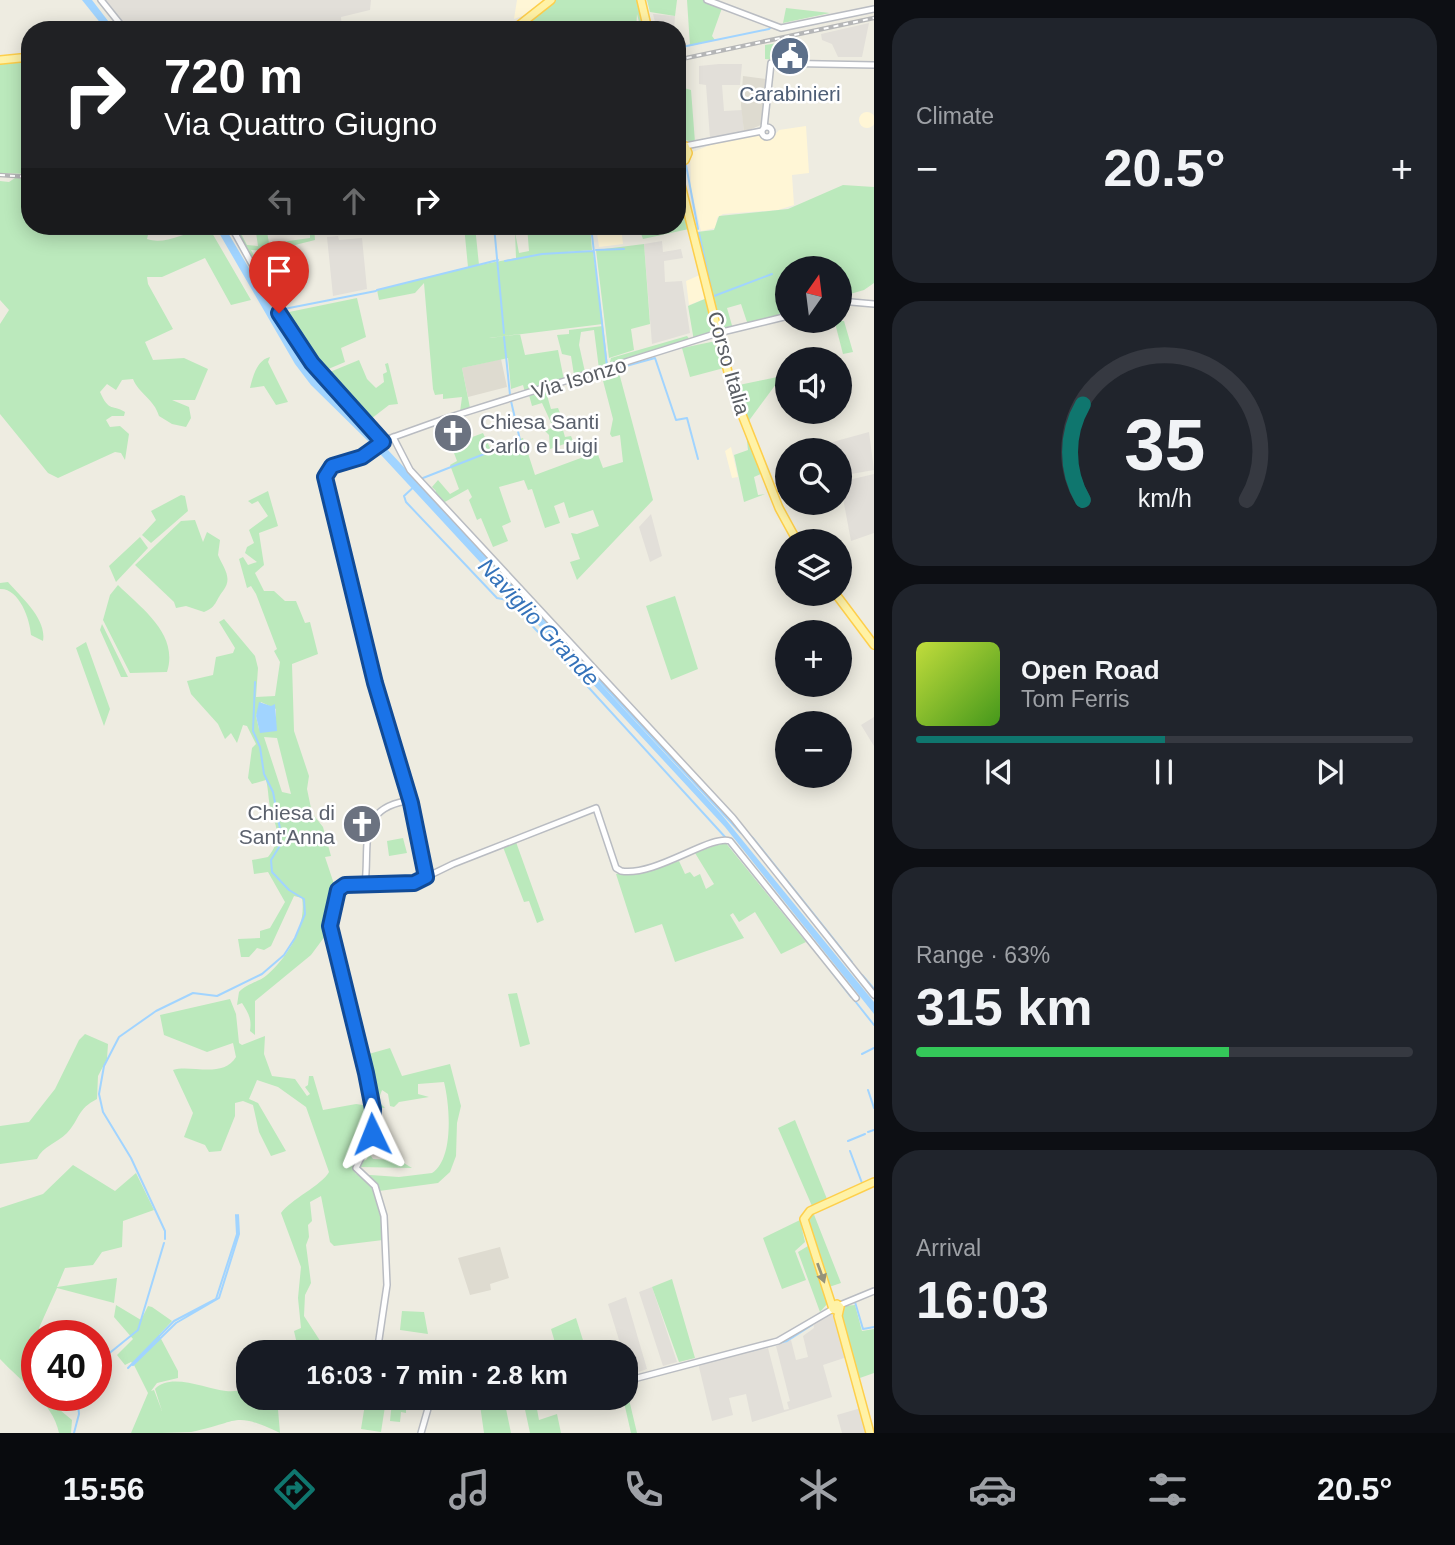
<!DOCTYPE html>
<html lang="en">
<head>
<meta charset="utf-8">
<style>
  body { margin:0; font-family:Arial,sans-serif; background:#20242c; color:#f1f3f6; height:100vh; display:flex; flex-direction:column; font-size:26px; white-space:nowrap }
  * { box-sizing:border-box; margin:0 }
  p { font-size:23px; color:#9ea1a6 }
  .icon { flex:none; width:38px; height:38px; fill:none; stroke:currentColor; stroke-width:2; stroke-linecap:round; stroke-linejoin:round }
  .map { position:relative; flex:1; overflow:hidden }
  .panel { display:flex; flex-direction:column; gap:18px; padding:18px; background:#0d0f14; width:581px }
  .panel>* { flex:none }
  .hud { position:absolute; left:21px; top:21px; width:665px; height:214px; border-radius:28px; box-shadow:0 4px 18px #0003; background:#202124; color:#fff; overflow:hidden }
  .needle { width:46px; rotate:14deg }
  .fabs { position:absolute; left:775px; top:256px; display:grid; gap:14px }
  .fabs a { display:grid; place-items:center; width:77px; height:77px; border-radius:50%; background:#171b24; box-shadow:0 4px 18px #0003; font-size:35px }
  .speed { position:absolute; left:21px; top:1320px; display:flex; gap:14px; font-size:35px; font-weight:700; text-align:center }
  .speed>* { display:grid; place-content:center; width:91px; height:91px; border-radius:50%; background:#171b24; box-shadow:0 4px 18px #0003; line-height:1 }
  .speed .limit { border:10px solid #d22; background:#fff; color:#111 }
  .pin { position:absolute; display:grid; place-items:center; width:60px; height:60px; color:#fff; margin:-72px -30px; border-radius:50% 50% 50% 0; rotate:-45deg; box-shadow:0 0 7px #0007 }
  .pin .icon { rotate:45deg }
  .me { position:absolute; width:77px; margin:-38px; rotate:358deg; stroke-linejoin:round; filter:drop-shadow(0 0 5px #0008) }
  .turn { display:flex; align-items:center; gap:24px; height:147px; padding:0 28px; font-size:32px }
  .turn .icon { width:91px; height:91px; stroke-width:2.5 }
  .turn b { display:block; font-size:49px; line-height:60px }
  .lanes { display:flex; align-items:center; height:66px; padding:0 28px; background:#0003; justify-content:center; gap:35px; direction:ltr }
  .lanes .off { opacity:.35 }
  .big { font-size:52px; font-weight:700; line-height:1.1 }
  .panel .widget { flex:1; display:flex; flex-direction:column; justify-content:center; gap:10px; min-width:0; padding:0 24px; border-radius:28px; background:#20242c }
  .panel .dial { align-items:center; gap:0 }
  .dial svg { height:182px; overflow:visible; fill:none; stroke:#363941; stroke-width:7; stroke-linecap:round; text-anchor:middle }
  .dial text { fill:#f1f3f6; stroke:none }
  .song { display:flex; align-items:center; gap:21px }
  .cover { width:84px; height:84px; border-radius:10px; background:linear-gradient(135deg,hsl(70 70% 55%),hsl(100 70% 35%)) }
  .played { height:7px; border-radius:4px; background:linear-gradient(90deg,#0f766e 50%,#363941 50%) }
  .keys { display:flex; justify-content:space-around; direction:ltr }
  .heat { display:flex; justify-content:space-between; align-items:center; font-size:38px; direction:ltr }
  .charge { height:10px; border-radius:5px; background:linear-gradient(90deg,#34c759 63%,#363941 0) }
  .trip { position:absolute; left:236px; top:1340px; width:402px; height:70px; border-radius:28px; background:#171b24; box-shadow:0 4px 18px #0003; font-weight:700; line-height:70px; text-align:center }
  .dock { display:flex; height:112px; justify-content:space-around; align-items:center; background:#090b0e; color:#9ea1a6 }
  .dock .icon { width:49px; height:49px }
  .dock .on { color:#0f766e }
  .dock b { font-size:32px; color:#f1f3f6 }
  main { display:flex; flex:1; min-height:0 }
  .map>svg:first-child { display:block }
</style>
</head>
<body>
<main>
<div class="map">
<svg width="874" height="1433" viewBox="0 0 874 1433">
  <rect width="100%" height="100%" fill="#eeece1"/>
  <path fill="#fff6d6" d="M517,0H543L525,15L514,19Z
    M859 120a8 8 0 1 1 16 0a8 8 0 1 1-16 0Z
    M806,126L809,173L792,175L794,205L778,210L723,214L717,218L716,228L701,231L691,188L690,153L718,142L742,138L758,135L770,140L779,130Z
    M596,226H621L623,244L599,247Z
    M702,274L707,298L689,305L686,281Z
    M731,447L738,477L732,478L725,451Z"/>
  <path fill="#e2dfd9" d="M103,0H371L370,10L341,17L342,30H126Z
    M653,14L675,16L674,30H657Z
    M869,23L862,57H838L832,44L822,40L821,34Z
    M719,64H742L740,85H722L724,111L742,110L744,133L710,138L706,85L699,84V66Z
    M338,236L339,240L362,238L367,289L333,296L327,237Z
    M662,241L663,252L681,249L683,258L664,261L665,282L682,281L690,333L652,344L644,244Z
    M869,432L874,470L840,476V450H830L829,443Z
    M874,474V533L851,541L840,482Z
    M651,514L662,556L650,562L639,527Z
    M874,717V746L861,725Z
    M652,1287L677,1362L663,1366L639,1292Z
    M626,1297L647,1369L630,1375L626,1353H623L608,1304Z
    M832,1311L847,1357L823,1365L832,1397L752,1422L746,1394L729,1398L733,1415L712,1421L698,1363L768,1348L784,1410L789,1409L787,1402L790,1401L776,1346L791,1340L796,1360L808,1357L803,1336L814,1328L813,1323Z
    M861,1408L868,1433H842L837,1415Z"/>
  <path fill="#dedbd0" d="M743,76L767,79L761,125L744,132L741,105Z
    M501,359L507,387L468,397L462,368Z
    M500,1247L509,1278L490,1284L491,1290L470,1295L458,1258Z"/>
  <path fill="#bbe9bc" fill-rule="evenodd" d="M554,0H638L645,30H641L637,14L636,30H517Z
    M647,0H677L675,16L650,12Z
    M687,0H703L722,8L712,36L715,40L690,46Z
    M786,8L830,13L783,23Z
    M778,43L777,60L765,59V45Z
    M21,61V73L25,74L30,68V174L0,173V62Z
    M677,86L691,90L695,142L677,139Z
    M677,174L689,229L643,239L640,231L677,226V222L683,221L677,196Z
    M15,178L30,179V226H134L148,235L147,239C167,246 186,229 207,232L199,229L208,226L251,300L231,305L205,258L162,277H147L148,284L173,329L145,342L153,360L184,358L208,369L195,400H172L189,407L191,418L186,427L172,424L159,416C154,399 139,394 133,379L122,380L116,390L107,384L100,392C109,413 113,404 125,412L124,416H112L106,420L110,427L120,426L129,434L125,460L121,453L115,452L58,478L48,473L0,414V324L9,310L0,300V181L9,182Z
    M843,185L874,187V283L864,290L840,297V268H788L787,313L748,325L741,304L727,308L733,329L720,330L697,232L714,230L719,216L788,209Z
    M233,226H237L247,245L258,246L255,226H266L269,243H274L310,238V227L314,226L315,240L271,251L251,250L281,305L277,306Z
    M464,226H475L479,265L516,258L515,232L519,253L529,251L527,226H590L592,250L529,255L593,251L603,324L489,338L520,334L525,355L558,350L564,380L525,392L523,385L511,389L508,358L462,368L470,408L460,412L462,397L443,399V394L435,395L433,389L424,283L415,293L379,300L377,290L468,267Z
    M644,244L650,324L631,329L634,350L609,358L596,250Z
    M357,298L366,337L341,348L345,362L326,370L302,341L289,312Z
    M707,298L713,330L694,341L688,306Z
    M837,321H844L853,352L843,354L836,327Z
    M603,326L608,366L599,369L594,330L581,332L579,345L585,372L574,375L571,356L562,354L557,335L569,334V330Z
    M687,336L691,341L609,366L611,358Z
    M716,341L724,368L690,377L682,348Z
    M270,357L268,362L288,402L276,405L264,386L250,388C253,376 257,360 270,357Z
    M359,360L367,379L376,388L384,382L383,374L387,372L385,364L388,363L398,404L389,405L367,422L325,374Z
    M626,366L618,369L653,500L577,580L570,562L580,559L571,533L577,534L599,526L593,510L569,518L564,502L554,506L560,523L545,528L532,489L528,490L524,480L499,487L511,522L502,526L508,541L493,547L481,518L477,520L469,500L472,497L468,489L443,503L434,494L436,491L432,487L438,480L450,494L459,489L450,465L457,461L451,445L483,433L490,448L523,438L535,475L597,452L603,468L623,462L620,435L612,437L610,434L613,419L601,373Z
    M782,376L748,422L735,389L739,385Z
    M546,392L551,409L558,408L562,418L569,416L574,425L563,430L565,437L571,436L573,441L550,449L549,435L545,431L553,427L542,403L532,406L529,395Z
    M746,432L763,473L754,477L758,495L765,494L744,502L734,455L748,450Z
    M268,491L278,526L259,533L264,565L255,573L264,591H274L285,601H296L305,623L310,622L318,654L292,664L294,731L309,776L307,789L312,813L323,827L331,856L325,857L336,890L334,900L340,903L331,928L311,955L255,1001V1035L250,1031C252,1018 248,1013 242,1003L237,1005L239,992C246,984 259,982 267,975C287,958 307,926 302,898L294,896L271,946L264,950L257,948L249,957H241L238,939L260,938V931L270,928L285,902L268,872L254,874L252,860L268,857C281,841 278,831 272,814C268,804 269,791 266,780L252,784L248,778L252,748L256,744L247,726L243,725L237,743L231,733L225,739L218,724L191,694L187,681L213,675L216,657L233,653L235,648L219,622L224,619L255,656L258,668L256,697L275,696L280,662L274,651L277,649L256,594L251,586L247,588L239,559L243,557L248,565L257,562L245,553L247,547L254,543L249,530L268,516L258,501L252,504L248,501ZM261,702L276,709V730L259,729L256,716ZM264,737L277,738L291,794L282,792Z
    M181,495L185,496L188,511L151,543L142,535L156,520L151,511Z
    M195,520L203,542L207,532L220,540L218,555C224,569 233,578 223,591C215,601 217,607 204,612L186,606L176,608L174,602L135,565L181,521Z
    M140,537L148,548L116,582L109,566Z
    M8,582C21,597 47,619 43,641L31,635C30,619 19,588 0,589V583Z
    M118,585C142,609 179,634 167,672L130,673L103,620L110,595Z
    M675,596L698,669L671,680L646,606Z
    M102,624L128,677H121L100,630Z
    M86,642L110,709L104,726L76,648Z
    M403,838L407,853L389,856L387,841Z
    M516,842L544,920L537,923L529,901L524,902L503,847Z
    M725,842L806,942L781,954L755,912L739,922L733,913L730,915L744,938L675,962L662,924L635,933L616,874L647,871L679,861L685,874L690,872L694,877L700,874L706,889L714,884L695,853Z
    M517,993L530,1044L520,1047L508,994Z
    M230,999L236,1014L239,1043L242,1045L265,1036L264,1054L272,1076L295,1079L307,1096L310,1094L305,1087L308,1085L309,1076H313L323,1110L356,1104L370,1106L367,1136L353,1167L356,1174L399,1177L432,1173C454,1159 450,1106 444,1082L418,1084V1094L429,1097L399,1102L394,1107L390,1106L388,1094L382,1090L378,1101L385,1108L376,1107L365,1055L390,1048L402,1076L450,1064L461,1106L457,1123L456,1156L450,1172L438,1183L379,1191L383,1240L334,1246L330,1242L321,1196L310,1202L312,1221L308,1225L309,1237L306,1245L311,1283L305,1295L304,1316L328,1353H299L294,1331L301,1328L298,1298L301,1267L281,1213C290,1200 322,1185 329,1172L306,1107L278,1087L257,1080L249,1099L258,1103L286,1151L271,1156L259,1132L253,1105L243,1101L235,1103V1116L221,1151L209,1152L205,1145L184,1137L193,1113L173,1070C190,1064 223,1079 236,1057L233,1043L207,1052L164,1035L160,1015Z
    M85,1034L108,1044L107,1059L98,1076L97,1099C77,1109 80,1119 67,1133C57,1143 43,1146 37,1159L0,1164V1126L29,1122L55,1089L79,1040Z
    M795,1120L827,1199L812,1206L778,1128Z
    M371,1143L374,1148L371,1156L373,1159L399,1160L412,1168L360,1167V1161L366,1160L372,1150Z
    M73,1165L115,1191L136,1173L154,1210L123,1221L122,1247L102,1252L93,1265L65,1268L57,1287L117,1278L114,1303L57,1288L39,1328L45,1335H37V1395H62L60,1410L72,1420L71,1433H59C53,1402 20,1381 0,1359V1208L43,1194Z
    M813,1212L841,1283L829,1287L807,1220Z
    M800,1220L805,1242L795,1251L806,1280L782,1289L763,1238Z
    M808,1246L828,1303L820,1312L798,1252Z
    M672,1279L695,1358L679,1362L652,1287Z
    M116,1305L141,1320L148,1306L152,1307L172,1321L159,1335L178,1371V1378L157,1383L151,1391L154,1390L162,1411L155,1389C170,1372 207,1389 226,1391C233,1392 241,1390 248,1390V1398H277L280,1433C232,1410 239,1423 191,1432C173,1433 151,1433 131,1433L148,1393L134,1365L131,1362L125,1365L117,1355L133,1339L114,1317Z
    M855,1305L862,1331L874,1329V1373L857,1379L841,1315L844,1306Z
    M402,1311L424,1312L428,1334L400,1330Z
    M576,1318L587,1353H558L551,1329Z
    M627,1391L637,1433H631L623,1398H626Z
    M366,1398L386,1400L381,1432L361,1429Z
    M479,1398L505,1404L511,1433H484Z
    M392,1401L406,1405V1413L401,1412L400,1422L390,1421Z
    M536,1404L539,1420L557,1414L561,1433H530L524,1405Z"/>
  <path fill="#a1d4ff" d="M82,0H92L115,30H106Z
    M215,226H224L308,368L722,815L874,1002V1014L725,827L370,443L311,385L295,364Z
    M259,702L271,706L275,704L277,731L260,733L256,716Z"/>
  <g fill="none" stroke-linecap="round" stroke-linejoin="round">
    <path stroke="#a1d4ff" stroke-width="2" d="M677,48L769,29L772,26
      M677,106L681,139
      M686,165L698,229
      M494,226L504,333
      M591,226L607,367
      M699,233L712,292
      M596,250L624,249
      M505,261L542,254L593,251
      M377,290L498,260
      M714,296L772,274
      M284,309L376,291
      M504,337L510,395
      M608,371L655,358L676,420L687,418L698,459
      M423,478L520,440L511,401
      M418,483L404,496L406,502L497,598L507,600L527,620L726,838
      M729,844L772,897
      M830,970L851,997
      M855,1001L874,1025
      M862,1054L874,1048
      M868,1090L874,1108
      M868,1132L874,1130
      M848,1141L865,1134
      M850,1151L862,1183
      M165,1239V1231L131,1158L103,1112L99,1094L104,1066L119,1037L156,1011L193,993L217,996L262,974L284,955L295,938L305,914L304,899L289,890L272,872L271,860L281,844V834L273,792L264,774L260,747L253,731L255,682
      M855,1302L863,1329L874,1327
      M750,1351L787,1341L812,1325
      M96,1364L138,1330L164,1243
      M133,1365L176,1323L219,1298L239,1234L238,1215
      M128,1368L174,1321L216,1299L237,1234L236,1215
      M74,1433L79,1414L77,1395"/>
    <path stroke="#a1d4ff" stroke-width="3.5" d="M373,440L379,443L741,832
      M752,838L851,962
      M862,976L874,990"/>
    <g stroke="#b9bcc2" stroke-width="8">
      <path id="tertiary" d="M101,0L125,30
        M707,0L781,28L874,9
        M762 132a5 5 0 1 1 10 0a5 5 0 1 1-10 0Z
        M764,128L771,63L874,65
        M685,146L762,131
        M231,226L279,313L312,363L383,442
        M840,301L874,304
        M393,437L410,470L733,818L874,995
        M426,877L410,800L383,713L328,493L325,477L328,470L364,455L388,439L444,419L718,333L788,316
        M365,884C370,846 356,810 406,801
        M840,1305L874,1291
        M377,1353L387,1285L384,1216L375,1186L356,1168L371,1137L374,1118L366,1073L330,926L341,887L349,883L416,882L453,864L596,808L616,868L621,871C655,877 711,834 730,841L856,998
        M626,1381L778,1341L833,1309
        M496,1398L511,1402L548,1398
        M421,1433L431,1398"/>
    </g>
    <g stroke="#fecf4b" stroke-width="10">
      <path id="primary" d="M641,0L648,30
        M513,30L551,0
        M0,60L30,57
        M677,142L685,146L688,153L685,160L677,164
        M677,169L733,392L779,508L797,541
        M835,593L874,645
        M833,1306L837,1304L840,1307L838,1316L870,1433
        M838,1311L833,1309L804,1219L810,1211L874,1182"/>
    </g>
    <use href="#tertiary" stroke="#fff" stroke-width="5"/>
    <use href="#primary" stroke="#fff2a6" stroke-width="7"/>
    <g stroke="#b5b6b7" stroke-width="4.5">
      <path id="rail" d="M677,60L874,18
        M0,175L30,177"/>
    </g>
    <use href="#rail" stroke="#fff" stroke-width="2" stroke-dasharray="5" stroke-linecap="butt"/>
  </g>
  <defs><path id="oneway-solid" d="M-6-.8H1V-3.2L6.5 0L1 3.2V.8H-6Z" transform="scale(1.75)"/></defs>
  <use fill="#94927b" href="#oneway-solid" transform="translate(821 1273) rotate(70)"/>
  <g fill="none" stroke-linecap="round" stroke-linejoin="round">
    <g stroke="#114b97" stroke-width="18">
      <path id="route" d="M279,313L312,363L383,442L362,457L332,466L325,477L375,683L411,803L426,877L414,883L345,885L338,890L330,926L366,1073L373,1109L372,1134"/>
    </g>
    <use href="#route" stroke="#1a73e8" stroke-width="12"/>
  </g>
  <defs>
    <g id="civic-disc" transform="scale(2.0125)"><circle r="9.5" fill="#5c6f8a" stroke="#fff"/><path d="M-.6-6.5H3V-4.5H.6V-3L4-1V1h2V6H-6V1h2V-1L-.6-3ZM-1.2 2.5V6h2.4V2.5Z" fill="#fff"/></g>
    <g id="church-disc" transform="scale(2.0125)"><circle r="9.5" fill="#6b7280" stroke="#fff"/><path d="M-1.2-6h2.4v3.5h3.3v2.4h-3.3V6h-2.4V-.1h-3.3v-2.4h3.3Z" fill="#fff"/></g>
  </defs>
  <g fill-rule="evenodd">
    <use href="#civic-disc" x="790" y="56"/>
    <use href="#church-disc" x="453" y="433"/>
    <use href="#church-disc" x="362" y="824"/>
  </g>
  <g text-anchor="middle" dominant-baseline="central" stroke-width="5" stroke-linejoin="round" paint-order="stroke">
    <g font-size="21" fill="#4e5e75" stroke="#fff">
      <text x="790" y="93">Carabinieri</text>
    </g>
    <g font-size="21" fill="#5a5e64" stroke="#fff">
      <text transform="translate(729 363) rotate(74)">Corso Italia</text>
      <text transform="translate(579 378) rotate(-17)">Via Isonzo</text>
    </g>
    <g font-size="21" fill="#5b616d" stroke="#fff" text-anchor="start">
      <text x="480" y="421">Chiesa Santi<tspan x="480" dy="24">Carlo e Luigi</tspan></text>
      <text x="335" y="812" text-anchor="end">Chiesa di<tspan x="335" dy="24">Sant'Anna</tspan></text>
    </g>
    <g font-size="23" font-style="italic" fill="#3573ba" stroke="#fff">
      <text transform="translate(539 622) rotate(47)">Naviglio Grande</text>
    </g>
  </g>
</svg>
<div class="fabs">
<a><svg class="needle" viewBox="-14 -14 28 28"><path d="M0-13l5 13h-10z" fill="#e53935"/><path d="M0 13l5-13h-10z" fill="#9ea1a6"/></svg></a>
<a><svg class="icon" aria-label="sound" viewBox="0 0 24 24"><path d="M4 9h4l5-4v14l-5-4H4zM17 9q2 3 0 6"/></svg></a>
<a><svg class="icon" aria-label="search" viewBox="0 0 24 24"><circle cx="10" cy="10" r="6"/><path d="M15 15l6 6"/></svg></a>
<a><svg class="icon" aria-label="layers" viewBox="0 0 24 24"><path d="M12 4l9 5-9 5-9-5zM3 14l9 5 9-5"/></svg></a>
<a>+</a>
<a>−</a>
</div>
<div class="speed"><div class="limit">40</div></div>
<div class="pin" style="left:279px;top:313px;background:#d93025"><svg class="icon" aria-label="arrive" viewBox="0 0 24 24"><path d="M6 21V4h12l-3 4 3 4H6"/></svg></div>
<svg class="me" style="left:372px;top:1134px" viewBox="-20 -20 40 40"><path d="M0-17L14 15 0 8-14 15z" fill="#1a73e8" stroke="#fff" stroke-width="4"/></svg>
<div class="trip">16:03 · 7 min · 2.8 km</div>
<div class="hud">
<div class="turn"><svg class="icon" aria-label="right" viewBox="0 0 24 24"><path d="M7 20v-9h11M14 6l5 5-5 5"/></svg><div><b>720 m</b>Via Quattro Giugno</div></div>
<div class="lanes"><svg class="icon off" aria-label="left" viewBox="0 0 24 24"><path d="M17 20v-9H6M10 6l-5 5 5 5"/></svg><svg class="icon off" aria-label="ahead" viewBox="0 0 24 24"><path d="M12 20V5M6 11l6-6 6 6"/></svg><svg class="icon" aria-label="right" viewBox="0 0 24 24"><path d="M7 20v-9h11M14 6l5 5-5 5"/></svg></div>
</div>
</div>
<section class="panel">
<div class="widget"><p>Climate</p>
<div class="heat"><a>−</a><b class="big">20.5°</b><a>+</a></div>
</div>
<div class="widget dial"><svg viewBox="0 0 100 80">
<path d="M14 69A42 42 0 1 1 86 69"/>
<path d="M14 69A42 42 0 0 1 14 27" stroke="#0f766e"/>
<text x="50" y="56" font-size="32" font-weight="700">35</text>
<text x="50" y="72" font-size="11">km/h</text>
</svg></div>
<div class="widget">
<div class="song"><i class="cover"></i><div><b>Open Road</b><p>Tom Ferris</p></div></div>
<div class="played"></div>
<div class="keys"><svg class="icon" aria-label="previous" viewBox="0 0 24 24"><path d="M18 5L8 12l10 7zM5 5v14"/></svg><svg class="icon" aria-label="pause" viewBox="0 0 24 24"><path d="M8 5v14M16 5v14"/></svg><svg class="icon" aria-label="next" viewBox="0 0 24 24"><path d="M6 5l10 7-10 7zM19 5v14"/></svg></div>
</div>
<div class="widget"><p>Range · 63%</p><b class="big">315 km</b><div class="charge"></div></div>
<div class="widget"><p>Arrival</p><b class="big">16:03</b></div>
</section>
</main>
<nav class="dock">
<b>15:56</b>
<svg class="icon on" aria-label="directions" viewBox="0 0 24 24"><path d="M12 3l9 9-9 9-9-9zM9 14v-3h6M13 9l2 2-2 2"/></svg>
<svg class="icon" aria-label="music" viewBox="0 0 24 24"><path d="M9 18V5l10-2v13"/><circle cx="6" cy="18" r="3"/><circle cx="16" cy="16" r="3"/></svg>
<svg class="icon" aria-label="phone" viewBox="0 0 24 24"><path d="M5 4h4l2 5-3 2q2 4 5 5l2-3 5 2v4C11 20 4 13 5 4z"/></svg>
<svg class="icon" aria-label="climate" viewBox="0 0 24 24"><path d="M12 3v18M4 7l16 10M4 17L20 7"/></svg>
<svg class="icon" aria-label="car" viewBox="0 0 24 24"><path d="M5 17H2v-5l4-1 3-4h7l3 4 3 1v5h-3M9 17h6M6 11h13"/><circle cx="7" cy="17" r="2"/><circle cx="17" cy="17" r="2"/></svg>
<svg class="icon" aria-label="filters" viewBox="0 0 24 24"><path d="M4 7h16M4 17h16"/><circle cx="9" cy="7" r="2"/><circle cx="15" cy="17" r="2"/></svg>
<b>20.5°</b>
</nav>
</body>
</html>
